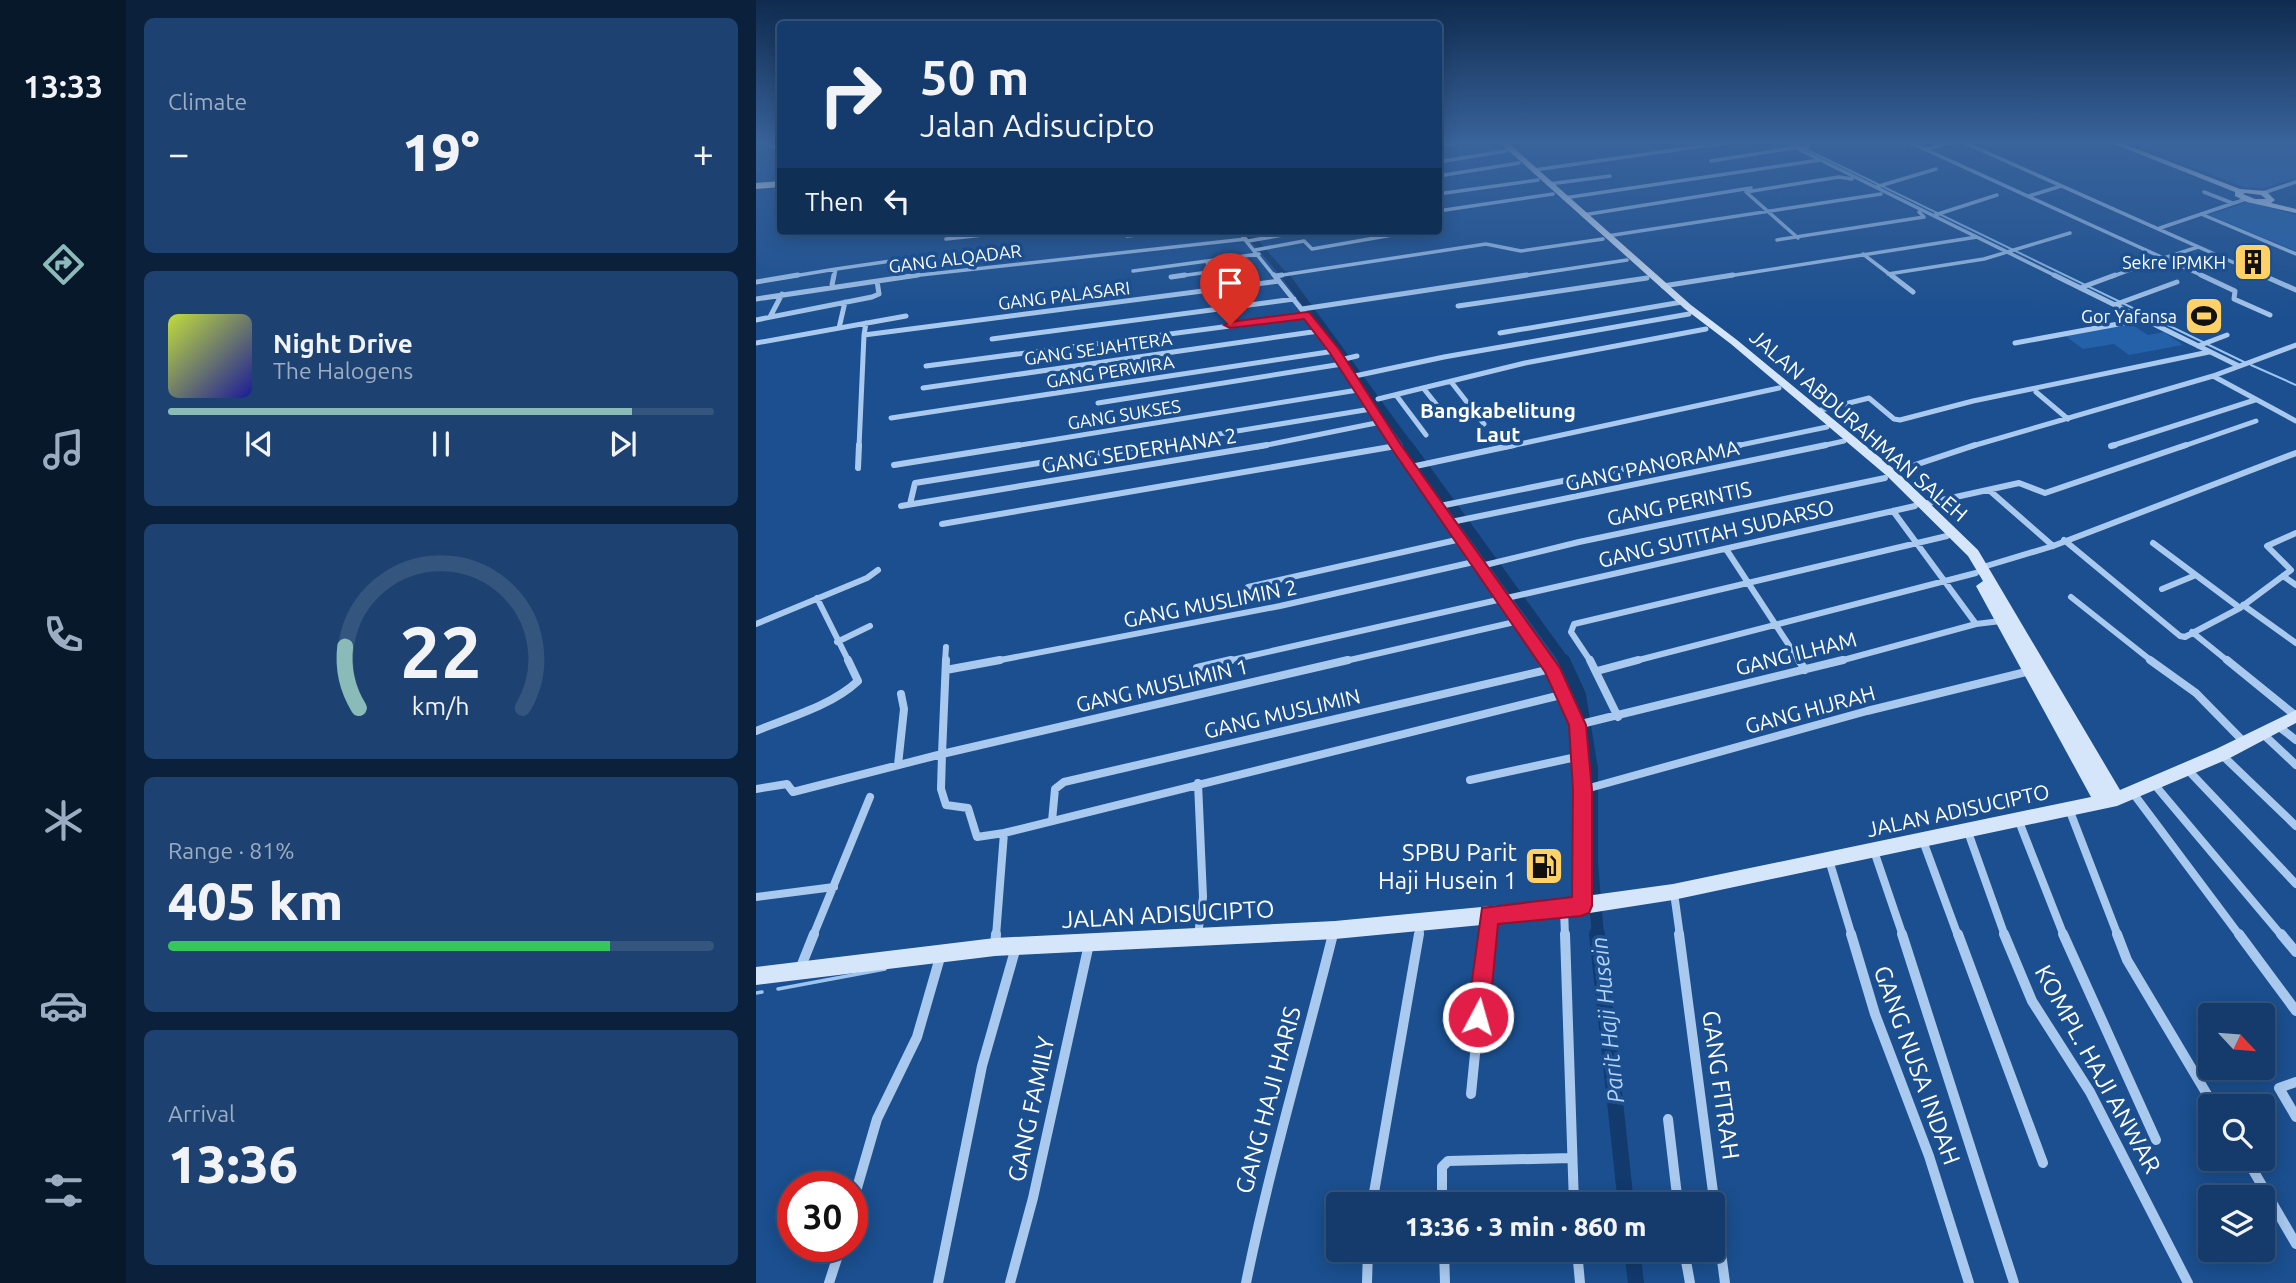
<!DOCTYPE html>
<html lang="en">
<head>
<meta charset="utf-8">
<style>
  body { margin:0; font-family:Ubuntu,sans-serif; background:#1d4271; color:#f1f3f6; height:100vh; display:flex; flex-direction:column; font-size:26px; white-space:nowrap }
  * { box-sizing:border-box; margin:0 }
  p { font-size:23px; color:#9dadc1 }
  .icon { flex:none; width:38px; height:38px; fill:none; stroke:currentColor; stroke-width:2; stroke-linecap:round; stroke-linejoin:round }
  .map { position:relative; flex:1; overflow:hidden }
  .side { display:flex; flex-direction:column; gap:18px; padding:18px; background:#0b203b; width:630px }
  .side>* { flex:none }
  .hud { position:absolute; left:21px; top:21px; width:665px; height:214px; border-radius:7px; box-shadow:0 4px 18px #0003,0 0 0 2px #33557e; background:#143b6b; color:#f1f3f6; overflow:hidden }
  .needle { width:46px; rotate:116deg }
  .buttons { position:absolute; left:1442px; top:1003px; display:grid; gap:14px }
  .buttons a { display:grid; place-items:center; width:77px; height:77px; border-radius:7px; background:#143b6b; box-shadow:0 4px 18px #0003,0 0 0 2px #33557e; font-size:35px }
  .speed { position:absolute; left:21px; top:1171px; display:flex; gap:14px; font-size:35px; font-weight:700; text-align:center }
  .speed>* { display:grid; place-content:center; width:91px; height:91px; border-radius:50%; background:#143b6b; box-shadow:0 4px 18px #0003,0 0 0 2px #33557e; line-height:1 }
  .speed .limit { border:10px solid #d22; background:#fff; color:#111 }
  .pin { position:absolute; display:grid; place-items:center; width:60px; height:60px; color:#fff; margin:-72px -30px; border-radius:50% 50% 50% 0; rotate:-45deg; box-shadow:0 0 7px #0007 }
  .pin .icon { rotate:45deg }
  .me { position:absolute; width:77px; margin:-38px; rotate:6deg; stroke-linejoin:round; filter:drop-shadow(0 0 5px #0008) }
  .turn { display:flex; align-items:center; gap:24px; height:147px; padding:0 28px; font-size:32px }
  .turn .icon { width:91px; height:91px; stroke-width:2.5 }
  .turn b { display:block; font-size:49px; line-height:60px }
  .then { display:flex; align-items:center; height:66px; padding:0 28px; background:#0003; gap:14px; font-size:26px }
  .big { font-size:52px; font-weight:800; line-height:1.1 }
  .side .widget { flex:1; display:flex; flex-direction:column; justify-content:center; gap:10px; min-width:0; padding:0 24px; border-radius:10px; background:#1d4271 }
  .side .dial { align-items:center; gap:0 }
  .dial svg { height:182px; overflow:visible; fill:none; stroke:#33557e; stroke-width:7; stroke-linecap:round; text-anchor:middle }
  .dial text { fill:#f1f3f6; stroke:none }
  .song { display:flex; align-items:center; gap:21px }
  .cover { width:84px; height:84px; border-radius:10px; background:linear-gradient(135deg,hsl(70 70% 55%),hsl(240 70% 35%)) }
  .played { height:7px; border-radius:4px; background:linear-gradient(90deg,#8bbbb9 85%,#33557e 85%) }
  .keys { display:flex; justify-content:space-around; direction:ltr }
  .heat { display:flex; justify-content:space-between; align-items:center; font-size:38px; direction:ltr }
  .charge { height:10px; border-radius:5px; background:linear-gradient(90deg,#34c759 81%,#33557e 0) }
  .trip { position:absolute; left:570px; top:1192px; width:399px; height:70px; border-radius:7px; background:#143b6b; box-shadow:0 4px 18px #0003,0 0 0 2px #33557e; font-weight:800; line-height:70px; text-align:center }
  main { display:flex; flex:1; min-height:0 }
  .tabs { display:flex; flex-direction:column; width:126px; justify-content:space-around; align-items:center; background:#08182b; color:#9dadc1 }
  .tabs .icon { width:49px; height:49px }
  .tabs .current { color:#8bbbb9 }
  .tabs b { font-size:32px; color:#f1f3f6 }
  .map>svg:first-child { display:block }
</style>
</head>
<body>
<main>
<nav class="tabs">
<b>13:33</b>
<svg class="icon current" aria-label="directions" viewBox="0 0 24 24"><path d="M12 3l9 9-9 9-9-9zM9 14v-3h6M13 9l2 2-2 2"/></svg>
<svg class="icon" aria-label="music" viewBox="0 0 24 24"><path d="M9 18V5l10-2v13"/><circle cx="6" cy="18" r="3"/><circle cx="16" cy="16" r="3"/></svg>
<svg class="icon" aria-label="phone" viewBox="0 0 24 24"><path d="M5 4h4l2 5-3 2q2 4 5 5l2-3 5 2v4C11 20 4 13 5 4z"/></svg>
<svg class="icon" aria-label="climate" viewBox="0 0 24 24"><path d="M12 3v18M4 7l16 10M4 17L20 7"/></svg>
<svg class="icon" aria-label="car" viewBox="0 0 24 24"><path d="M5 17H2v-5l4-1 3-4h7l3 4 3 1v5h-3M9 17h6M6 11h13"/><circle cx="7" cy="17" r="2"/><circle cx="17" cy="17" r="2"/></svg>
<svg class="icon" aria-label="filters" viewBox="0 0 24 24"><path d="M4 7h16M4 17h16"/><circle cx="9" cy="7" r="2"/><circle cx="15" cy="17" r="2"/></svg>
</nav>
<section class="side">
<div class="widget"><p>Climate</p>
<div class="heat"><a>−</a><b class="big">19°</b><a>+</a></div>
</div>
<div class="widget">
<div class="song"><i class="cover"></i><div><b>Night Drive</b><p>The Halogens</p></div></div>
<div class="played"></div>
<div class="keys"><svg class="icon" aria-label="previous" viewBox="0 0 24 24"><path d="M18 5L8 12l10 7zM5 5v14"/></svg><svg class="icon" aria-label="pause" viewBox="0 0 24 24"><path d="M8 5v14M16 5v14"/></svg><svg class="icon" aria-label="next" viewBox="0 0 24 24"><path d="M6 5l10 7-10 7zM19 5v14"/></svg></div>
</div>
<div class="widget dial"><svg viewBox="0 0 100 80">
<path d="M14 69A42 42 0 1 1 86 69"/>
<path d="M14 69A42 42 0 0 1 8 42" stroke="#8bbbb9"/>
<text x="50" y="56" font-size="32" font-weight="700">22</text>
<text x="50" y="72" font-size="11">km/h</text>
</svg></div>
<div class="widget"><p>Range · 81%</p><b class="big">405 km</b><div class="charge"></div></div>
<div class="widget"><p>Arrival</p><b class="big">13:36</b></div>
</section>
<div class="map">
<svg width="1540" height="1283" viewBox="0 0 1540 1283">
  <rect width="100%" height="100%" fill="#1b4f8f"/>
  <path fill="#2461a8" d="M1370,142H1540V178L1507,188L1488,187Z
    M1493,202L1540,215V251L1453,215Z
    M1375,324L1392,335L1408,332L1427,345L1373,355L1358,344L1327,349L1308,335Z"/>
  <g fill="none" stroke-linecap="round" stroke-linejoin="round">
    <path stroke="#9cc4f0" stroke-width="2" d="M1035,142L1488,362
      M1495,365L1540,385"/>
    <path stroke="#9cc4f0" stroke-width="3.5" d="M22,989L129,969
      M0,993L6,992"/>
    <path stroke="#123a6d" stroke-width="6" d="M490,231L530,277"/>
    <path stroke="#123a6d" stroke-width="8" d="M529,275L654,447"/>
    <path stroke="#123a6d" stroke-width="10" d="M652,445L809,662"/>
    <path stroke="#123a6d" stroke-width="12" d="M808,660L824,695L836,769V864L842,936"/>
    <path stroke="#123a6d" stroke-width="16" d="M841,934L870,1204
      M876,1250L880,1283"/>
    <path stroke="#a9c9ee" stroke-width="3.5" d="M5,142L24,149
      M1028,142L1302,277
      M1153,142L1449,277
      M1207,142L1510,277
      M682,146L709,142
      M1043,149L1052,147L1048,142
      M1171,149L1196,142
      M955,161L1037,148
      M682,162L750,151
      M778,170L975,142
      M682,176L763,163
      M793,184L854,176
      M1120,187L1180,169
      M1448,192L1476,203
      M1507,193L1540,182
      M682,194L782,180
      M1273,196L1305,186
      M808,198L1064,160
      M682,211L797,194
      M1445,214L1540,254
      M827,215L995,188
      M1179,215L1241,195
      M1404,228L1490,199
      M482,231L519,277
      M371,236L422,231
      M851,236L1125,194
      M1042,238L990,192L1083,177L1096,179
      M190,239L264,231
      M1021,240L1168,217L1163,212
      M492,241L550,231
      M499,250L548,241L556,249L642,234
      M1107,254L1137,277
      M1408,258L1442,247
      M80,269L135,261
      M377,271L503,254
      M1132,274L1228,259L1314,233
      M520,276L730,244L765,251L847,239
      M32,277L80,269L78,277
      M146,277L490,239
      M416,277L453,272L451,261
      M759,277L871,260
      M966,277L1221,237
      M1355,277L1390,264"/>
    <path stroke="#a9c9ee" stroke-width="5" d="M518,275L579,351L640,447
      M1135,275L1157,292
      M1298,275L1481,365
      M1445,275L1479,291L1478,299L1514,315
      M1506,275L1540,290
      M520,276L526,275
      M415,277L429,275
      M0,282L42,275
      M76,285L78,275
      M907,286L977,275
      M1324,288L1359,275
      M0,299L162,275
      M1358,305L1421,282
      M702,306L891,278
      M546,309L771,275
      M14,317L26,294
      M0,320L116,297L123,294L121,281
      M110,323L108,335L523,281
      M83,328L89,302
      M744,333L926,302
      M236,339L538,299
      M0,343L150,316
      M1259,343L1384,320
      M1540,345L1457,376L1540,421
      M1442,346L1471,335
      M584,360L601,356
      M170,366L550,316
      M594,377L688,357L933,314
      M696,383L728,424
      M167,388L563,331
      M668,389L688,414
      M1280,392L1312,419
      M640,395L670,435
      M622,399L769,363L950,329
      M342,403L586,364
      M1061,411L1113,398L1138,419L1144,420L1217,401L1453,352
      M135,418L579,351
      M1355,446L1499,400
      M103,447L108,335
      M252,447L602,390
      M384,447L615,409
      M501,447L625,422
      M637,447L640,446
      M750,447L1023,388
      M975,447L1071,427
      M1061,447L1088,441
      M1213,447L1457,376
      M1425,447L1500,421"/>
    <path stroke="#a9c9ee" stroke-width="6" d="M639,445L790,662
      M1355,446L1359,445
      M138,465L263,445
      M655,467L758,445
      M102,468L103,445
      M1135,473L1219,445
      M1233,490L1297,546
      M154,504L159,483L394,445
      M1168,504L1263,483L1289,493L1430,445
      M145,506L511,445
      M684,506L984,445
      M1137,511L1220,624
      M695,522L1070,445
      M186,524L640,446
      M1308,540L1424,636L1429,637L1484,608L1535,570L1511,546L1540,533
      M1397,543L1484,608
      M970,549L1044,662
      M725,566L823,542L1129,478
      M1227,567L1297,546L1540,453
      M1527,576L1540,585
      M492,587L705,539
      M1406,589L1440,575
      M1315,597L1397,662
      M61,598L93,662
      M1487,605L1540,643
      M0,624L111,578L122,570
      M1436,632L1473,662
      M81,642L114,626
      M189,662L190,647
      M234,662L524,606L722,561
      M467,662L1159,506
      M585,662L763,621
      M835,662L815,632L818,624L1191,536
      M875,662L1220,573
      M1080,662L1220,624L1245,621"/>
    <path stroke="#a9c9ee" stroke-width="8" d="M789,660L813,704L824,741L825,906
      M834,660L862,717
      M1043,660L1049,670
      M1394,660L1440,693L1488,742
      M1471,660L1540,716
      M441,668L475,660
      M190,670L244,660
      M841,671L882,660
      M821,725L1087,660
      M1522,726L1540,740
      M0,731C34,717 75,706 102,681L92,660
      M1507,734L1540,765
      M1466,755L1540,826
      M142,765L148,709L145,694
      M1431,769L1540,884
      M714,780L825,756
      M442,783L447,897L442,935
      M1398,784L1526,936
      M0,789L31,784L37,792L186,754L190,660
      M826,790L1111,711L1274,671
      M1377,793L1484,936
      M1313,809L1362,936
      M1262,819L1308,936
      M296,821L299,789L308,782L795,669
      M1212,832L1249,936
      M248,833L221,837L212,808L190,805L185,789L186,754L592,660
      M1167,841L1202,936
      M1118,851L1147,936
      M1073,860L1096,936
      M918,893L924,936
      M0,897L78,887
      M808,909L809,936
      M57,936L114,797
      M240,936L248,833L809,694
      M577,936L578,930
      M663,936L665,922
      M731,936L733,916"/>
    <path stroke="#a9c9ee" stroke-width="10" d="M809,934L818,1204
      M923,934L969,1283
      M1095,934L1119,1014L1173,1156L1213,1283
      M1146,934L1258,1283
      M1202,934L1287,1163
      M1248,934L1276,1001L1334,1092L1432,1283
      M1307,934L1400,1140
      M1361,934L1371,960L1458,1106
      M1483,934L1540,1011
      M1525,934L1540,952
      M239,947L240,934
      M44,969L58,934
      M1540,1082L1523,1088L1540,1117
      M715,1094L731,934
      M912,1119L922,1204
      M1490,1158L1540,1244
      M616,1204L663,934
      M686,1204V1167L692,1161L815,1158
      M96,1205L121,1119L161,1037L185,954
      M688,1250L689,1283
      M821,1250L824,1283
      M928,1250L934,1283
      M73,1283L85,1246
      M182,1283L226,1066L260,947
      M254,1283L277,1198L333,944
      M490,1283C514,1165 548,1051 577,934
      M611,1283L612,1250"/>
    <path fill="#d6e6fa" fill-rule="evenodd" d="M743,142H751L935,305L981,340L1139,470L1222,550L1364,790L1460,749L1540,710V723L1472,759L1361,806L917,900L808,917L579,939L239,956L0,985V967L239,938L579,921L808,899L917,884L1335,797L1220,586L1227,581L1212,556L1131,476L975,344L929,309Z
      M1353,142H1363L1484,189L1510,191L1519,200L1515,203L1540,209V213L1491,202L1479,196V192ZM1489,193L1505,195L1510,199H1499L1487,194Z"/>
    <path fill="#fff" fill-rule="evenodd" d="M24,181V187L0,189V183Z"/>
  </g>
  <linearGradient id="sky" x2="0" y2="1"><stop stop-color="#0f2b4f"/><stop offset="0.44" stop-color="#39639b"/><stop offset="1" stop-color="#39639b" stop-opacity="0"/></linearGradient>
  <rect width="1540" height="322" fill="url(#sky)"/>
  <path fill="#e11d48" stroke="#92132f" stroke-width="2" d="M551,312L554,313L583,349L645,445L804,668L830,725L836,790V906L833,913L825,916L742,924L733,1017L730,1025L722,1028L715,1025L711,1017L726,908L816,897L817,790L813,725L789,672L636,449L574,353L548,319L474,328L468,325L474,322Z"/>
  <defs>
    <g id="building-square" transform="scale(2.0125)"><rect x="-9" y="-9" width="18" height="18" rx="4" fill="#ffd166" stroke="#1b4f8f"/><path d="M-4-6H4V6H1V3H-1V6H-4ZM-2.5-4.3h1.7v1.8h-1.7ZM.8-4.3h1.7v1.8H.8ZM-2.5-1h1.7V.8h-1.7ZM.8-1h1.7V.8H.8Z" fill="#111"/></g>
    <g id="stadium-square" transform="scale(2.0125)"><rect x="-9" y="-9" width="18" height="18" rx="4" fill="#ffd166" stroke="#1b4f8f"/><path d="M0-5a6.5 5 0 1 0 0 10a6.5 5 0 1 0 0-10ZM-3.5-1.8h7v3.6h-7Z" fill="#111"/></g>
    <g id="fuel-square" transform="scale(2.0125)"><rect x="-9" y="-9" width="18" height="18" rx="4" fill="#ffd166" stroke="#1b4f8f"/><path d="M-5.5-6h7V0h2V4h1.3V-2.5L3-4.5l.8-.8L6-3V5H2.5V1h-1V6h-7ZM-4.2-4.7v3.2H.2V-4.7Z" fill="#111"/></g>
  </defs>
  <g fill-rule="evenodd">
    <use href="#building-square" x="1497" y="262"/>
    <use href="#stadium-square" x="1448" y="316"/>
    <use href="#fuel-square" x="788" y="866"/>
  </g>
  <g text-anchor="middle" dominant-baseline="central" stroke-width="7" stroke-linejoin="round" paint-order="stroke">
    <g font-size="18" fill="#fff" stroke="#1b4f8f">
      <text transform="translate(199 258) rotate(-7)">GANG ALQADAR</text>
      <text transform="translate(308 295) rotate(-7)">GANG PALASARI</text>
      <text transform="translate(342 348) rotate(-8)">GANG SEJAHTERA</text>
      <text transform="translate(354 371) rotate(-9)">GANG PERWIRA</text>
      <text transform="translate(368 414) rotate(-9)">GANG SUKSES</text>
    </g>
    <g font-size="18" fill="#fff" stroke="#1b4f8f" text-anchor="end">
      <text x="1470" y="262">Sekre IPMKH</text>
      <text x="1421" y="316">Gor Yafansa</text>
    </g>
    <g font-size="21" font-weight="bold" fill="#fff" stroke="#1b4f8f">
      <text x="742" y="410">Bangkabelitung<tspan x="742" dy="24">Laut</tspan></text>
    </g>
    <g font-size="21" fill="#fff" stroke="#1b4f8f">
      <text transform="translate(1103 425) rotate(41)">JALAN ABDURAHMAN SALEH</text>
      <text transform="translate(383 450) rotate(-9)">GANG SEDERHANA 2</text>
      <text transform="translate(896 465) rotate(-12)">GANG PANORAMA</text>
      <text transform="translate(923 503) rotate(-12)">GANG PERINTIS</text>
      <text transform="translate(960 533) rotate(-13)">GANG SUTITAH SUDARSO</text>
      <text transform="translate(454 603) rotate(-11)">GANG MUSLIMIN 2</text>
      <text transform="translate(1040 653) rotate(-14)">GANG ILHAM</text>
      <text transform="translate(406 685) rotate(-13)">GANG MUSLIMIN 1</text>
      <text transform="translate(1054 709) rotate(-15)">GANG HIJRAH</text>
      <text transform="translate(526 713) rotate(-13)">GANG MUSLIMIN</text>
      <text transform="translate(1202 810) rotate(-12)">JALAN ADISUCIPTO</text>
    </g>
    <g font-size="23" font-style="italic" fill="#b5d3f5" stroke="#1b4f8f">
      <text transform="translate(851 1020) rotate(-96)">Parit Haji Husein</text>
    </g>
    <g font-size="24" fill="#fff" stroke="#1b4f8f" text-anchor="end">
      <text x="761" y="852">SPBU Parit<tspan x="761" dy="28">Haji Husein 1</tspan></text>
    </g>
    <g font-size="24" fill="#fff" stroke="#1b4f8f">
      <text transform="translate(412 914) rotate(-3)">JALAN ADISUCIPTO</text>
      <text transform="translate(1161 1065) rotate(70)">GANG NUSA INDAH</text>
      <text transform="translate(1342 1069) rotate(61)">KOMPL. HAJI ANWAR</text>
      <text transform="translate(965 1085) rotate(82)">GANG FITRAH</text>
      <text transform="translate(512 1100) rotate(-75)">GANG HAJI HARIS</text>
      <text transform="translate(275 1109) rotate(-78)">GANG FAMILY</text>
    </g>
  </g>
</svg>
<div class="buttons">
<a><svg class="needle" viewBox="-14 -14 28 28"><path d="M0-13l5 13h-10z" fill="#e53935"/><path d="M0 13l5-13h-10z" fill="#9dadc1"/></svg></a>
<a><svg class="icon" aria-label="search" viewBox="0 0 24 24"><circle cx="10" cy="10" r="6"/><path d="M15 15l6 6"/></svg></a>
<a><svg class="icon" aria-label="layers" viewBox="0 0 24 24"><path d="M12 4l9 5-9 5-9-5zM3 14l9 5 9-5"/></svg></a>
</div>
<div class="speed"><div class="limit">30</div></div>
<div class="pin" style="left:474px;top:325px;background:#d93025"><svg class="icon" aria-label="arrive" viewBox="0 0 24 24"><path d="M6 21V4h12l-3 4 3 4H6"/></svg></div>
<svg class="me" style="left:722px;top:1017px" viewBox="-20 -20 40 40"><circle r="17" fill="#e11d48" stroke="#fff" stroke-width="3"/><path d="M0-11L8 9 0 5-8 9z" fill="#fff"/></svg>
<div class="trip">13:36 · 3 min · 860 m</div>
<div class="hud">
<div class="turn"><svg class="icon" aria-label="right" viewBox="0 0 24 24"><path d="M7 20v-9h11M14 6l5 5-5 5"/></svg><div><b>50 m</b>Jalan Adisucipto</div></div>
<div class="then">Then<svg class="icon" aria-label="left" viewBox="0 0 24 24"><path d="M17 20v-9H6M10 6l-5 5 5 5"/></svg></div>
</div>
</div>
</main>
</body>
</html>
